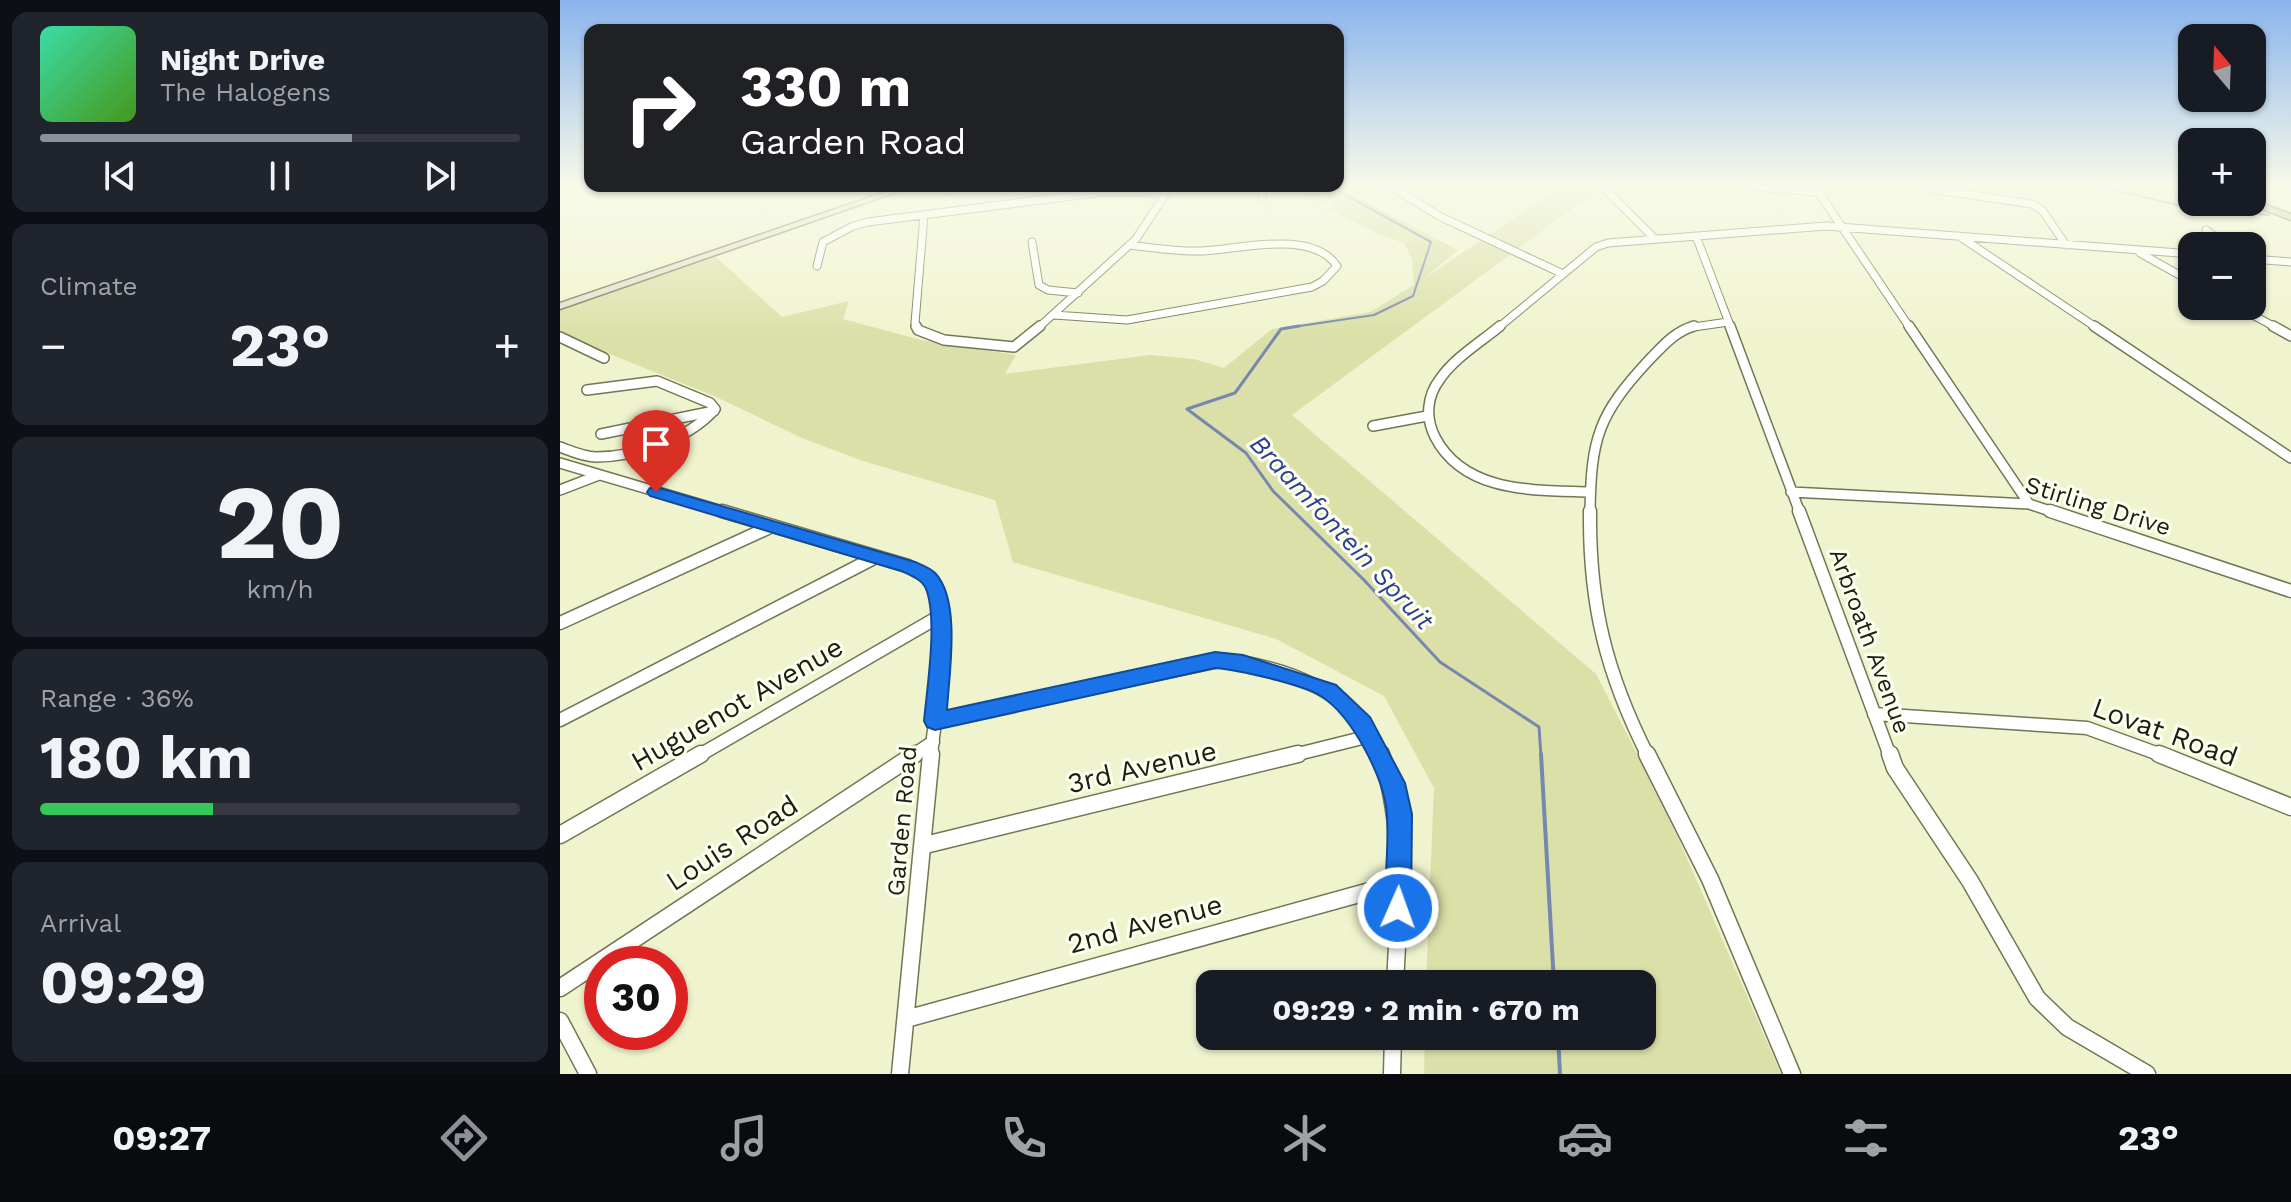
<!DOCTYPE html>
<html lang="en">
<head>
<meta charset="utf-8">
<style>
  body { margin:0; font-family:"Work Sans",sans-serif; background:#20242c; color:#f1f3f6; height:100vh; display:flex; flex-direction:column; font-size:30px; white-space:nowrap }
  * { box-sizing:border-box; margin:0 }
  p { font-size:26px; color:#9ea1a6 }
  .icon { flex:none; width:44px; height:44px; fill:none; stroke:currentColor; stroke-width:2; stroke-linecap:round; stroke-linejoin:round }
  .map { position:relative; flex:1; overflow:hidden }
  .drawer { display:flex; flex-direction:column; gap:12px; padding:12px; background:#0d0f14; width:560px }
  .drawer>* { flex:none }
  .hud { position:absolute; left:24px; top:24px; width:760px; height:168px; border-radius:16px; box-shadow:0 2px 6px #0004; background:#202124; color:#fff; overflow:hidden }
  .needle { width:52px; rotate:341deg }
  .fabs { position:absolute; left:1618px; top:24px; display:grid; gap:16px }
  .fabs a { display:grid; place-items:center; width:88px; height:88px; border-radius:16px; background:#171b24; box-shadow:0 2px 6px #0004; font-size:40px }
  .speed { position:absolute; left:24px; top:946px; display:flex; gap:16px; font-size:40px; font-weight:700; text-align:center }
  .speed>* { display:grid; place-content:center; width:104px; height:104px; border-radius:50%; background:#171b24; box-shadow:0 2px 6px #0004; line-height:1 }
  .speed .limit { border:12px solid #d22; background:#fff; color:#111 }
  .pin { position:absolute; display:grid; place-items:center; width:68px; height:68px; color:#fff; margin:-82px -34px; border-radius:50% 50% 50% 0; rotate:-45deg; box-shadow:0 0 8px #0007 }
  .pin .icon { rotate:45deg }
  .me { position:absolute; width:88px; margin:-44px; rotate:2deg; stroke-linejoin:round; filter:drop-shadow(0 0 6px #0008) }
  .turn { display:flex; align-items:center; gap:28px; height:168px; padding:0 24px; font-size:36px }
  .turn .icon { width:104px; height:104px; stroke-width:2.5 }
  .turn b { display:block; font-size:56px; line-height:68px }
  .big { font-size:60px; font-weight:700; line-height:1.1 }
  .drawer .tile { flex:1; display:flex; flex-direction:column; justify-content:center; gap:12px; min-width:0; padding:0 28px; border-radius:16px; background:#20242c }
  .drawer .dial { align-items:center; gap:0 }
  .dial b { font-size:104px; line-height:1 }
  .song { display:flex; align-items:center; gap:24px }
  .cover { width:96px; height:96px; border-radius:12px; background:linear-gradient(135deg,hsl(160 70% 55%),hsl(100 70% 35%)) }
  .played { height:8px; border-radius:4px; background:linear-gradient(90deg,#8c9099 65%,#363941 65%) }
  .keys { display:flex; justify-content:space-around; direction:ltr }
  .heat { display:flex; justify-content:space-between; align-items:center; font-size:44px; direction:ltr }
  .charge { height:12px; border-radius:6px; background:linear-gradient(90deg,#34c759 36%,#363941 0) }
  .trip { position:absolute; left:636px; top:970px; width:460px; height:80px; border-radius:16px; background:#171b24; box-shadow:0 2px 6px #0004; font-weight:700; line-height:80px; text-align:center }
  .dock { display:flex; height:128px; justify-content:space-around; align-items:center; background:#090b0e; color:#9ea1a6 }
  .dock .icon { width:56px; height:56px }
  .dock .current { color:#8c9099 }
  .dock b { font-size:36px; color:#f1f3f6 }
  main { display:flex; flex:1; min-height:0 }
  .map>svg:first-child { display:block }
</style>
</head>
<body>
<main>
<section class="drawer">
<div class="tile">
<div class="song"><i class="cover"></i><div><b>Night Drive</b><p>The Halogens</p></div></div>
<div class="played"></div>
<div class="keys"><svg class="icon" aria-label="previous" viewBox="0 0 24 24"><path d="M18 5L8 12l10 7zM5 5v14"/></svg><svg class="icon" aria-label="pause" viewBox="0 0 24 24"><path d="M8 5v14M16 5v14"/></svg><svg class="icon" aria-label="next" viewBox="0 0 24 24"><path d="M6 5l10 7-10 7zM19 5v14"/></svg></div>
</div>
<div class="tile"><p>Climate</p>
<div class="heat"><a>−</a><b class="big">23°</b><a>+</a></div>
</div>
<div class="tile dial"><b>20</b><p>km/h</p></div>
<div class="tile"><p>Range · 36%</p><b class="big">180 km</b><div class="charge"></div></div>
<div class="tile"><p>Arrival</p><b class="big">09:29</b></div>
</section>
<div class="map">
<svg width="1731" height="1074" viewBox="0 0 1731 1074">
  <rect width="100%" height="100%" fill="#f0f4ce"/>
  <path fill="#dbe0a8" d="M740,187H777L898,250L862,280L1000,187H1042L732,415L1036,674L1105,808L1221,1074H864L865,1036H1082V984H866L874,788L824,696L716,639L453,562L435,500L303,461L242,438L154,396L0,334V309L156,257L222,317L289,301L283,319L361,340L456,355L445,374L590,355L634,359L664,368L712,329L810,312L854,285L852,259L844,243L816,233L766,208L774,207L770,203L744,200Z"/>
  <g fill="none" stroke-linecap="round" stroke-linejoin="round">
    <path stroke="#7787b0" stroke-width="2" d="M1539,187L1623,206L1709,215
      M726,328L814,315L853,296L871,242L771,187"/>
    <path stroke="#7787b0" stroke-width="3" d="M739,326L721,329L675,393L627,409L686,453L713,491L804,580L880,662L979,727L981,756"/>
    <path stroke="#7787b0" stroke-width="4" d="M981,754L994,984
      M998,1036L1000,1074"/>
    <g stroke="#737654" stroke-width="9">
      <path id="street-far3" d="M702,187V198
        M832,187L879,216L1003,274
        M1043,187L1095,239
        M1195,187L1258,192
        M1255,187L1350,328
        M1358,187L1472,204L1482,210L1506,245
        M386,190L397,187
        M1646,230L1667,246
        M1136,236L1171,328
        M1399,236L1537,328
        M472,242L479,285L488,290L518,293
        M1580,253L1632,282
        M1692,259L1731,262
        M257,266L263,242L293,226L308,222L543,192L605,193
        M1676,306L1717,328
        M494,315L567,320L752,287L763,281L777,266C752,229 681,249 643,251C618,252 593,248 569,245
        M357,328L355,323L364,215
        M478,328L576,239L610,187
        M938,328L1036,247L1048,243L1266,226L1632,254
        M1127,328L1168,322"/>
    </g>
    <g stroke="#737654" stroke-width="12">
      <path id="street-far2" d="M356,326L358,330L384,340L454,347L480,326
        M940,326C921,342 894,358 880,379C867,396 865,417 875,437C904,493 973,490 1028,492
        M1170,326L1240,513
        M1349,326L1469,504
        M1534,326L1731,458
        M1713,326L1731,336
        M0,337L44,358
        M813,426L867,416
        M41,434L154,411
        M0,447C11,451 24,457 36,457C75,457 129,439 155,409L150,403L97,381L27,390
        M0,463L169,513
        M0,490L39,475
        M1231,492L1469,504L1496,513
        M1030,513C1031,438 1038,415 1089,360C1103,346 1114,332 1134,326"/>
    </g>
    <g stroke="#737654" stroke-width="15">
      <path id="street-far1" d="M162,511L348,566C355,571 369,576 373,583C396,617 374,715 371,756
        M1030,511C1029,604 1046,673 1088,756
        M1239,511L1330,756
        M1490,511L1731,591
        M0,623L210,527
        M1314,714L1527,728L1604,756
        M0,720L314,558
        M375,721L664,660C728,667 795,692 822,756
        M138,756L380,616
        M352,756L373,742
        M730,756L810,736"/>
    </g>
    <g stroke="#737654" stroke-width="19">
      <path id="street" d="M821,754C846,830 839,905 835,984
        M1087,754L1150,879L1232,1074
        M1330,754L1335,768L1410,881L1477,998L1507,1027L1587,1074
        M1599,754L1731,807
        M0,835L141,754
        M365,845L738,754
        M0,988L355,754
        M346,1019L839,883
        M0,1021L28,1074
        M340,1074L371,754
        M832,1074L833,1036"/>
    </g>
    <g stroke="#737654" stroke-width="3">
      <path id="secondary" d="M340,187H351L0,309V303Z"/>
    </g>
    <g stroke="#6e713d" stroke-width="3">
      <path id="primary" d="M1692,200L1731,214V220L1683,202Z"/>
    </g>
    <use href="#street-far3" stroke="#fff" stroke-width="7"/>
    <use href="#street-far2" stroke="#fff" stroke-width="9"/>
    <use href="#street-far1" stroke="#fff" stroke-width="12"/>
    <use href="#street" stroke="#fff" stroke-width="16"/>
    <use href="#secondary" fill="#e1e2cc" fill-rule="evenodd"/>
    <use href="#primary" fill="#c2c599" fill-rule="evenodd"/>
  </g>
  <linearGradient id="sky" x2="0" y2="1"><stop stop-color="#8ab4ed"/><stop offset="0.55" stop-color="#f8fae9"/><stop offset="1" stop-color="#f8fae9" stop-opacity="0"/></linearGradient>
  <rect width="1731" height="337" fill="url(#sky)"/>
  <path fill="#1a73e8" stroke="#114b97" stroke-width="2" d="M96,487L355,562C362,565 371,568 376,574C401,602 389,674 387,710L655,652L683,655L776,685L810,717L845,783L852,814L851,908L847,917L838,921L828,917L824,908C825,878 829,847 827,816C825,779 793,717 761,696C741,684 679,670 655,668L375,730L367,727L364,721C367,688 378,619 366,589C362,579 350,575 341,571L90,496L87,492L90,488Z"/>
  <g text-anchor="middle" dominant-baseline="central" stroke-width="6" stroke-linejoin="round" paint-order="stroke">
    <g font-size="24" fill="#1d1e11" stroke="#fdffef">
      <text transform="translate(1538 506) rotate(17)">Stirling Drive</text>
      <text transform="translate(1310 641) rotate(70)">Arbroath Avenue</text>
      <text transform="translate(342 821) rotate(-85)">Garden Road</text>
    </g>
    <g font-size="26" font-style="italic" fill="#2b3f9a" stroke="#fdffef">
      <text transform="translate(782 532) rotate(47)">Braamfontein Spruit</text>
    </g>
    <g font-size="28" fill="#1d1e11" stroke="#fdffef">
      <text transform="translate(177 704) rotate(-30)">Huguenot Avenue</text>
      <text transform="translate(1605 732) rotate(20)">Lovat Road</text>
      <text transform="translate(582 767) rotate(-13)">3rd Avenue</text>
      <text transform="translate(172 843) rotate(-33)">Louis Road</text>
      <text transform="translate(585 924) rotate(-15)">2nd Avenue</text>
    </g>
  </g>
</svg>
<div class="fabs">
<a><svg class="needle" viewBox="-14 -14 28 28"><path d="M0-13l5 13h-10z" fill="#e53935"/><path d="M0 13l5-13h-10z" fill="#9ea1a6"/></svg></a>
<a>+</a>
<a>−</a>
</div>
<div class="speed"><div class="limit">30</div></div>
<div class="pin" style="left:96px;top:492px;background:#d93025"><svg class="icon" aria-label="arrive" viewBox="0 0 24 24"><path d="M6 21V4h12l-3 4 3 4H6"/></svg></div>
<svg class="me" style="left:838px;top:908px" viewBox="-20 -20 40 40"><circle r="17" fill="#1a73e8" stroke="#fff" stroke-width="3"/><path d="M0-11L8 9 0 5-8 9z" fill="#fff"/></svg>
<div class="trip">09:29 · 2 min · 670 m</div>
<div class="hud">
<div class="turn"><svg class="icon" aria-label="right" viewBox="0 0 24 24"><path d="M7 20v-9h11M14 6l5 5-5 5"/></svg><div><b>330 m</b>Garden Road</div></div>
</div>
</div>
</main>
<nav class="dock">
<b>09:27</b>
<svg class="icon current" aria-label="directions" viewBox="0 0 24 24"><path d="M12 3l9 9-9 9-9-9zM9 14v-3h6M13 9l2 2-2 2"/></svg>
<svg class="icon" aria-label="music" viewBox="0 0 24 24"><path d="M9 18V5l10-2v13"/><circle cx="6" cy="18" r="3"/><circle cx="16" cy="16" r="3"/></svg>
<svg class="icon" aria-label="phone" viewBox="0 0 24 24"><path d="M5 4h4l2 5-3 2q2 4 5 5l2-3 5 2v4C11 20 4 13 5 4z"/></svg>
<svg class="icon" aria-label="climate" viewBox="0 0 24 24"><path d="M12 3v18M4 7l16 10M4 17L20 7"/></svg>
<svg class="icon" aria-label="car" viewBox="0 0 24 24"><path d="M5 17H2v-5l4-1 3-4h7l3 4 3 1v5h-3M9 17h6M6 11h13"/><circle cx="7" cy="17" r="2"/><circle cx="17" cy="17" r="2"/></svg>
<svg class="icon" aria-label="filters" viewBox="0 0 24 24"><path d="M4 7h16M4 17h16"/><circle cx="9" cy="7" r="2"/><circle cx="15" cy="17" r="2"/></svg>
<b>23°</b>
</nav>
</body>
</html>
